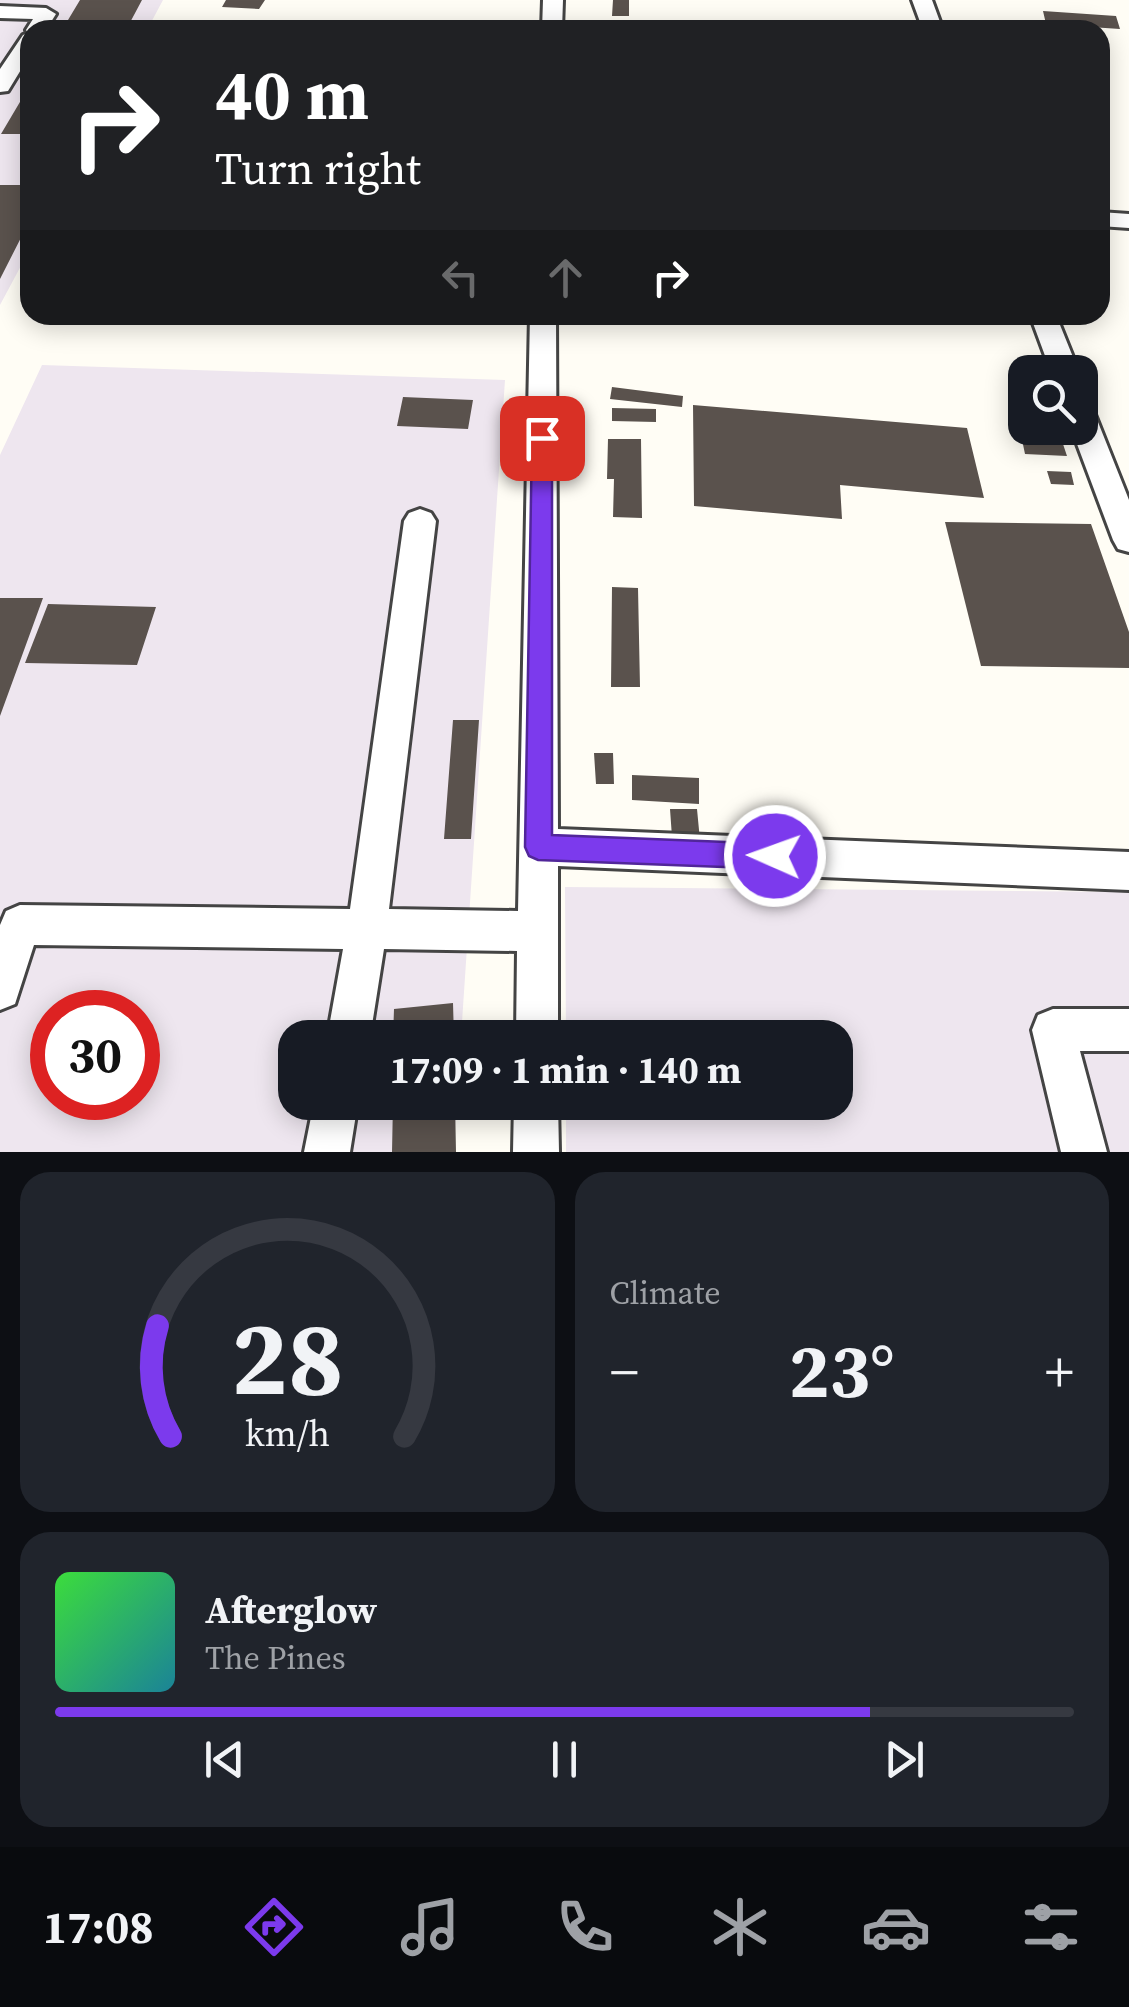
<!DOCTYPE html>
<html lang="en">
<head>
<meta charset="utf-8">
<style>
  body { margin:0; font-family:"Source Serif 4",serif; background:#20242c; color:#f1f3f6; height:100vh; display:flex; flex-direction:column; font-size:38px; white-space:nowrap }
  * { box-sizing:border-box; margin:0 }
  p { font-size:32px; color:#9ea1a6 }
  .icon { flex:none; width:55px; height:55px; fill:none; stroke:currentColor; stroke-width:2; stroke-linecap:round; stroke-linejoin:round }
  .map { position:relative; height:1152px; overflow:hidden }
  .sheet { display:flex; flex-direction:column; gap:20px; padding:20px; background:#0d0f14; flex:1 }
  .sheet>* { flex:none }
  .banner { position:absolute; left:20px; top:20px; width:1090px; height:305px; border-radius:30px; box-shadow:0 5px 25px #0003; background:#202124; color:#fff; overflow:hidden }
  .fabs { position:absolute; left:1008px; top:355px; display:grid; gap:20px }
  .fabs a { display:grid; place-items:center; width:90px; height:90px; border-radius:20px; background:#171b24; box-shadow:0 5px 25px #0003; font-size:50px }
  .speed { position:absolute; left:30px; top:990px; display:flex; gap:20px; font-size:50px; font-weight:700; text-align:center }
  .speed>* { display:grid; place-content:center; width:130px; height:130px; border-radius:50%; background:#171b24; box-shadow:0 5px 25px #0003; line-height:1 }
  .speed .limit { border:15px solid #d22; background:#fff; color:#111 }
  .pin { position:absolute; display:grid; place-items:center; width:85px; height:85px; color:#fff; margin:-42px; border-radius:20px; box-shadow:0 5px 15px #0006 }
  .me { position:absolute; width:110px; margin:-55px; rotate:272deg; stroke-linejoin:round; filter:drop-shadow(0 0 8px #0008) }
  .turn { display:flex; align-items:center; gap:35px; height:210px; padding:0 30px; font-size:45px }
  .turn .icon { width:130px; height:130px; stroke-width:2.5 }
  .turn b { display:block; font-size:70px; line-height:85px }
  .lanes { display:flex; align-items:center; height:95px; padding:0 30px; background:#0003; justify-content:center; gap:50px; direction:ltr }
  .lanes .off { opacity:.35 }
  .big { font-size:75px; font-weight:700; line-height:1.1 }
  .sheet .widget { flex:1; display:flex; flex-direction:column; justify-content:center; gap:15px; min-width:0; padding:0 35px; border-radius:30px; background:#20242c }
  .sheet .dial { align-items:center; gap:0 }
  .dial svg { height:260px; overflow:visible; fill:none; stroke:#363941; stroke-width:7; stroke-linecap:round; text-anchor:middle }
  .dial text { fill:#f1f3f6; stroke:none }
  .song { display:flex; align-items:center; gap:30px }
  .cover { width:120px; height:120px; border-radius:15px; background:linear-gradient(135deg,hsl(120 70% 55%),hsl(190 70% 35%)) }
  .played { height:10px; border-radius:5px; background:linear-gradient(90deg,#7c3aed 80%,#363941 80%) }
  .keys { display:flex; justify-content:space-around; direction:ltr }
  .heat { display:flex; justify-content:space-between; align-items:center; font-size:55px; direction:ltr }
  .sheet .tiles { flex:1; display:grid; gap:20px; grid-template-columns:1fr 1fr }
  .widget:last-child { grid-column:span 2 }
  .trip { position:absolute; left:278px; top:1020px; width:575px; height:100px; border-radius:30px; background:#171b24; box-shadow:0 5px 25px #0003; font-weight:700; line-height:100px; text-align:center }
  .dock { display:flex; height:160px; justify-content:space-around; align-items:center; background:#090b0e; color:#9ea1a6 }
  .dock .icon { width:70px; height:70px }
  .dock .current { color:#7c3aed }
  .dock b { font-size:45px; color:#f1f3f6 }
  .map>svg:first-child { display:block }
</style>
</head>
<body>
<div class="map">
<svg width="1129" height="1152" viewBox="0 0 1129 1152">
  <rect width="100%" height="100%" fill="#fffdf5"/>
  <path fill="#eee6ef" fill-rule="evenodd" d="M0,0H163L147,30H30V249L0,305Z
    M42,365L505,380L461,1037L295,1038V1102L457,1103L453,1152H0V455ZM52,1012H138V1098H52Z
    M565,887L1129,892V1152H566V1103L835,1102V1038L566,1037Z"/>
  <path fill="#5a524d" d="M80,0H142L126,30H62Z
    M226,0H265L259,9L222,7Z
    M613,0H629V16H612Z
    M1043,11L1116,16L1120,29L1046,24Z
    M964,20H984L988,30H959L957,25H966Z
    M30,85V134H1Z
    M0,185H30V220L0,279Z
    M612,387L683,396L682,407L610,399Z
    M403,397L473,400L468,429L397,426Z
    M693,405L967,428L984,498L840,485L842,519L694,506Z
    M612,408L656,409V422L612,421Z
    M1058,429L1067,456L1025,454L1020,430L1032,431L1035,445L1033,430Z
    M608,439H641L642,518L613,517L614,479H607Z
    M1047,471L1071,472L1074,485L1051,484Z
    M945,522L1091,524L1129,632V668L981,666Z
    M612,587L638,588L640,687H611Z
    M0,598H43L0,716Z
    M48,604L156,607L137,665L25,663Z
    M453,720H479L471,839H444Z
    M594,753H613L614,784H596Z
    M632,775L699,778V804L632,800Z
    M670,809H697L701,851H673Z
    M453,1003L454,1038H393L394,1009Z
    M393,1102H455L456,1152H392Z"/>
  <g fill="none" stroke-linecap="round" stroke-linejoin="round">
    <g stroke="#444" stroke-width="6">
      <path id="minor" d="M543,0H563L562,30H542Z
        M912,0H932L943,30H923Z
        M0,6L46,8L56,14L46,30H30V55L8,91L0,92V69L23,35L28,33L26,30L33,19L0,18Z
        M1100,212L1129,214V228L1100,226Z
        M530,315H556L558,829L1129,852V890L558,866V1038H516L517,951L384,949L370,1038H327L343,949L34,945L15,1004L0,1010V925L6,911L20,905L350,909L404,521L409,513L420,509L431,513L436,521L389,909L518,911Z
        M1030,315H1056L1079,372H1051Z
        M1080,402L1090,405L1094,412L1129,500V552L1118,549L1113,540L1071,428H1080Z
        M1053,1009H1129V1051H1080L1107,1152H1061L1032,1030L1038,1015Z
        M314,1102H358L350,1152H304Z
        M514,1102H558L559,1152H513Z"/>
    </g>
    <use href="#minor" fill="#fff" fill-rule="evenodd"/>
  </g>
  <path fill="#7c3aed" stroke="#51269a" stroke-width="2.5" d="M542,431L552,438V835L775,844L784,847L788,856L784,866L775,869L538,860L529,856L525,847L532,438Z"/>
</svg>
<div class="fabs">
<a><svg class="icon" aria-label="search" viewBox="0 0 24 24"><circle cx="10" cy="10" r="6"/><path d="M15 15l6 6"/></svg></a>
</div>
<div class="speed"><div class="limit">30</div></div>
<div class="pin" style="left:542px;top:438px;background:#d93025"><svg class="icon" aria-label="arrive" viewBox="0 0 24 24"><path d="M6 21V4h12l-3 4 3 4H6"/></svg></div>
<svg class="me" style="left:775px;top:856px" viewBox="-20 -20 40 40"><circle r="17" fill="#7c3aed" stroke="#fff" stroke-width="3"/><path d="M0-11L8 9 0 5-8 9z" fill="#fff"/></svg>
<div class="trip">17:09 · 1 min · 140 m</div>
<div class="banner">
<div class="turn"><svg class="icon" aria-label="right" viewBox="0 0 24 24"><path d="M7 20v-9h11M14 6l5 5-5 5"/></svg><div><b>40 m</b>Turn right</div></div>
<div class="lanes"><svg class="icon off" aria-label="left" viewBox="0 0 24 24"><path d="M17 20v-9H6M10 6l-5 5 5 5"/></svg><svg class="icon off" aria-label="ahead" viewBox="0 0 24 24"><path d="M12 20V5M6 11l6-6 6 6"/></svg><svg class="icon" aria-label="right" viewBox="0 0 24 24"><path d="M7 20v-9h11M14 6l5 5-5 5"/></svg></div>
</div>
</div>
<section class="sheet">
<div class="tiles">
<div class="widget dial"><svg viewBox="0 0 100 80">
<path d="M14 69A42 42 0 1 1 86 69"/>
<path d="M14 69A42 42 0 0 1 10 35" stroke="#7c3aed"/>
<text x="50" y="56" font-size="32" font-weight="700">28</text>
<text x="50" y="72" font-size="11">km/h</text>
</svg></div>
<div class="widget"><p>Climate</p>
<div class="heat"><a>−</a><b class="big">23°</b><a>+</a></div>
</div>
<div class="widget">
<div class="song"><i class="cover"></i><div><b>Afterglow</b><p>The Pines</p></div></div>
<div class="played"></div>
<div class="keys"><svg class="icon" aria-label="previous" viewBox="0 0 24 24"><path d="M18 5L8 12l10 7zM5 5v14"/></svg><svg class="icon" aria-label="pause" viewBox="0 0 24 24"><path d="M8 5v14M16 5v14"/></svg><svg class="icon" aria-label="next" viewBox="0 0 24 24"><path d="M6 5l10 7-10 7zM19 5v14"/></svg></div>
</div>
</div>
</section>
<nav class="dock">
<b>17:08</b>
<svg class="icon current" aria-label="directions" viewBox="0 0 24 24"><path d="M12 3l9 9-9 9-9-9zM9 14v-3h6M13 9l2 2-2 2"/></svg>
<svg class="icon" aria-label="music" viewBox="0 0 24 24"><path d="M9 18V5l10-2v13"/><circle cx="6" cy="18" r="3"/><circle cx="16" cy="16" r="3"/></svg>
<svg class="icon" aria-label="phone" viewBox="0 0 24 24"><path d="M5 4h4l2 5-3 2q2 4 5 5l2-3 5 2v4C11 20 4 13 5 4z"/></svg>
<svg class="icon" aria-label="climate" viewBox="0 0 24 24"><path d="M12 3v18M4 7l16 10M4 17L20 7"/></svg>
<svg class="icon" aria-label="car" viewBox="0 0 24 24"><path d="M5 17H2v-5l4-1 3-4h7l3 4 3 1v5h-3M9 17h6M6 11h13"/><circle cx="7" cy="17" r="2"/><circle cx="17" cy="17" r="2"/></svg>
<svg class="icon" aria-label="filters" viewBox="0 0 24 24"><path d="M4 7h16M4 17h16"/><circle cx="9" cy="7" r="2"/><circle cx="15" cy="17" r="2"/></svg>
</nav>
</body>
</html>
